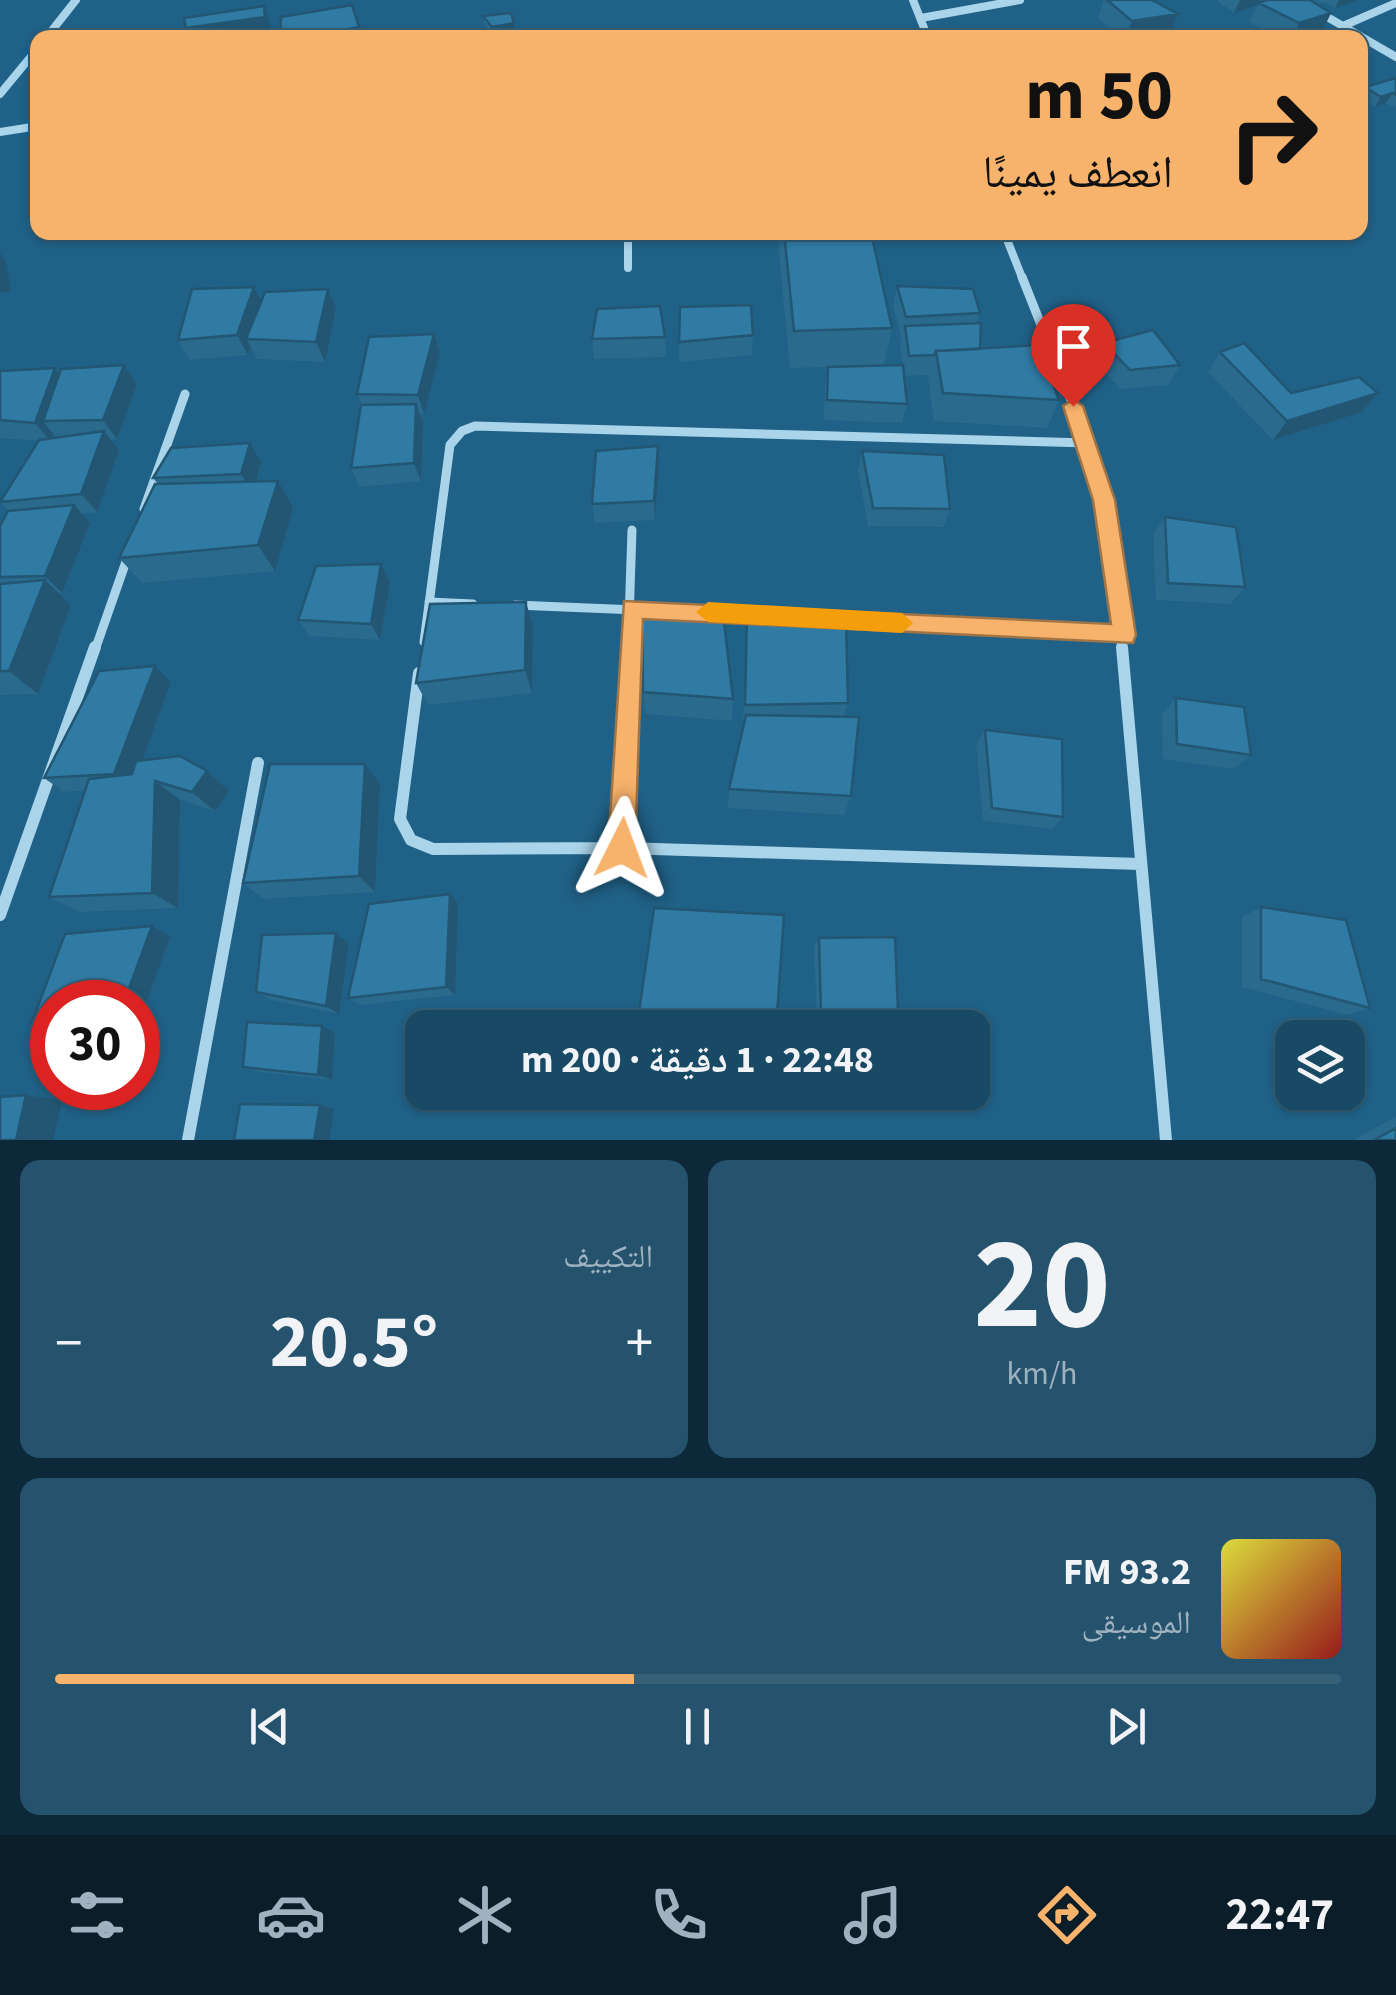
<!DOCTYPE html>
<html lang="ar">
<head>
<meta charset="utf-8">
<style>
  body { margin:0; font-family:"Source Sans 3","Noto Naskh Arabic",sans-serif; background:#25536e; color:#f1f3f6; direction:rtl; height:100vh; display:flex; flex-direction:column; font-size:38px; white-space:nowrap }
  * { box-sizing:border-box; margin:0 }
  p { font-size:32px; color:#9fb2bf }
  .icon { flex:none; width:55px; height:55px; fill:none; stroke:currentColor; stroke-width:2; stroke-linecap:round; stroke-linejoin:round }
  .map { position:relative; height:1140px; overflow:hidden; direction:ltr }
  .drawer { display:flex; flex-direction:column; gap:20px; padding:20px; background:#0d2838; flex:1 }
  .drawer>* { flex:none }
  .hud { position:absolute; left:30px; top:30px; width:1338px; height:210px; border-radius:20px; box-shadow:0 2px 8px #0004,0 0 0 2px #366179; direction:rtl; background:#f7b26b; color:#111; overflow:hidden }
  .fabs { position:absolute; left:1275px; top:1020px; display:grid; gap:20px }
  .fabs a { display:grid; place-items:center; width:90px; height:90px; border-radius:20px; background:#184965; box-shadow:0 2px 8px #0004,0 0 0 2px #366179; font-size:50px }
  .speed { position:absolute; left:30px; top:980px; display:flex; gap:20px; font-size:50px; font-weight:700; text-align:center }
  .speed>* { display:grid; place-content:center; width:130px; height:130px; border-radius:50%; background:#184965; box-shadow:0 2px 8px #0004,0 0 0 2px #366179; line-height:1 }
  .speed .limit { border:15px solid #d22; background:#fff; color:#111 }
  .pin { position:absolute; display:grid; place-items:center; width:85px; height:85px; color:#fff; margin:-102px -42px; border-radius:50% 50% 50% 0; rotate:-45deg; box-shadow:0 0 10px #0007 }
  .pin .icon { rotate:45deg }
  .me { position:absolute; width:110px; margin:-55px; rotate:3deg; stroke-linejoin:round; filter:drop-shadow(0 0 8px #0008) }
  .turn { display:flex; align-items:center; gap:35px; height:210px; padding:0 30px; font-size:45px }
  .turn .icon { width:130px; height:130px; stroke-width:2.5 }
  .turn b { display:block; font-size:70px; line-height:85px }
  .big { font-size:75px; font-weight:700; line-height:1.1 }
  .drawer .tile { flex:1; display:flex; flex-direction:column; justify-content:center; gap:15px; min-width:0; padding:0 35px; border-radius:20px; background:#25536e }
  .drawer .dial { align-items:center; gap:0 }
  .dial b { font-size:130px; line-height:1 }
  .song { display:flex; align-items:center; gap:30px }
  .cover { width:120px; height:120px; border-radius:15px; background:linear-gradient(135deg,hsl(60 70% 55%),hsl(0 70% 35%)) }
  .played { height:10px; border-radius:5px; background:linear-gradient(90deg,#f7b26b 45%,#366179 45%) }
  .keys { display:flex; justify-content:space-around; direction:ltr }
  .heat { display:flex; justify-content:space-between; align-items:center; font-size:55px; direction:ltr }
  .drawer .tiles { flex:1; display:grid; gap:20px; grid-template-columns:1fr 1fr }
  .tile:last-child { grid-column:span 2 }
  .trip { position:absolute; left:405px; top:1010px; width:585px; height:100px; border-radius:20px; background:#184965; box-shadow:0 2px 8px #0004,0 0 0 2px #366179; font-weight:700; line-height:100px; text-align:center; direction:rtl }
  .dock { display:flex; height:160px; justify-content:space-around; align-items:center; background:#0a1d28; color:#9fb2bf }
  .dock .icon { width:70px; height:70px }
  .dock .selected { color:#f7b26b }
  .dock b { font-size:45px; color:#f1f3f6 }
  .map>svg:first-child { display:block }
</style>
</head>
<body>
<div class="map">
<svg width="1396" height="1140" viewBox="0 0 1396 1140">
  <rect width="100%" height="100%" fill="#206187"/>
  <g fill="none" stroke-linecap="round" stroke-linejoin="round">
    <path stroke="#aad4ea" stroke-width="8" d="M913,0L928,38
      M1298,0L1396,57
      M921,18L1020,0
      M1343,26L1396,3
      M46,38L76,0
      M0,94L38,48
      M0,132L38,126
      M628,232V268
      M1004,232L1023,280"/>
    <path stroke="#aad4ea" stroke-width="9" d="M1022,277L1088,443L1112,538L1122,650
      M144,509L185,394
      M429,602L473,604
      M515,605L758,615
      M835,619L1124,635
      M424,642L450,445L462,431L475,426L1088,443
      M95,650L129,553
      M628,650L632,530"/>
    <path stroke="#aad4ea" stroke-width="12" d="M1122,647L1166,1140
      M419,673L400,819L411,840L433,849L622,848L1141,864
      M622,848L628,647
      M0,915L95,647
      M188,1140L258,763"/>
  </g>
  <path fill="#296a8d" d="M1104,0H1152L1178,14L1170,34L1146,38H1121L1098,18Z
    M1218,0H1359L1335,8L1325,2L1317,4L1331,13L1321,33L1306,38H1278L1249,22L1258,5L1234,13L1217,1Z
    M483,16L516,33L494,37L485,26Z
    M1396,78V106L1393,107L1386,103L1375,107L1360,98V95L1365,87Z
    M777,232H871L892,328L884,365H903L900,345L902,337H901L893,306L897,286L980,313L976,323L980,349L1059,400L1047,428L934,421L928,380L929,375L904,376L907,404L902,423L824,420L825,386L828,367L790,368Z
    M261,301L336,309L325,362L257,359L251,347L248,355L190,360L178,340Z
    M434,334L440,354L424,414H420L423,423L421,481L360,487L351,468L362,405L357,394Z
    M753,335L752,355L679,362V342Z
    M665,337L666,357L594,359L592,339Z
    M1104,343L1180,365L1168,385L1120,389L1095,362Z
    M1220,352L1291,393H1378L1362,412L1273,440L1208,372Z
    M124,365L137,384L117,439H110L119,450L97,512L82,514L90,523L62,593H58L71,605L38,694L0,695V526L9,511L0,502L39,441L0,438V371L59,374Z
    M862,451L950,509L944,527L868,526L858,470Z
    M261,462L255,482L278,481L293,508L275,571L142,583L119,558L158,484L153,478Z
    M659,465L655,520L595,523L592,504Z
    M1165,517L1245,587L1230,604L1156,600L1153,535Z
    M381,564L390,582L380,640L309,636L298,620Z
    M747,614L848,703L844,716L851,796L844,815L728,808L729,789L743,727Z
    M533,627L532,693L428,705L416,683Z
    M171,682L142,761L207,771L229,791L215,811L180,800L178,908L80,912L49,897L85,790L64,792L44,778Z
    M643,692L733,699L732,721L645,714Z
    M1176,698L1251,755L1234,769L1163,759L1162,714Z
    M985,730L1063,817L1052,829L983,821L976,744Z
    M365,764L380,784L375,892L264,899L243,883Z
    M458,904L455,995L360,1005L348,998Z
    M1261,907L1370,1008L1347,1015L1242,987V917Z
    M152,926L170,936L139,1024L138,1002H52V1027L32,1022L65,934Z
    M336,933L349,943L339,1014L271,1000L256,992Z
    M819,938L898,1011L891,1018L817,1020L814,947Z
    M639,1012L777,1015L773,1025L642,1023Z
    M322,1026L335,1033L332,1080L259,1072L243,1067Z
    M1396,1117V1140H1354L1393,1118Z"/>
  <path fill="#225673" d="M1240,0H1260L1258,5L1234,13Z
    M1339,0H1359L1335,8Z
    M264,6L271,25L272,37L190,38L186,28Z
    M1331,13L1321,33L1306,38H1292L1299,23Z
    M1178,14L1170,34L1146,38H1126L1132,21Z
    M514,23L516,33L494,37L492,27Z
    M359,27L362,38H301Z
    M1393,93L1386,103L1375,107L1381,97Z
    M0,253L6,261L11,291L0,293Z
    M254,287L264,307L246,339L251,347L248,355L237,335Z
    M328,289L336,309L325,362L316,342Z
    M434,334L440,354L424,414L418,395Z
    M124,365L137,384L117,439L103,420Z
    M55,368L70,388L43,421L54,435L51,442L35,423Z
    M1378,393L1362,412L1273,440L1287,421Z
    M416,404L423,423L421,481L414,463Z
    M104,431L119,450L97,512L81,494Z
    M250,443L261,462L253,493L241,474Z
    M658,446L659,465L655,520L654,501Z
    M278,481L293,508L275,571L258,545Z
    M74,505L90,523L62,593L45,576Z
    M381,564L390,582L380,640L371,624Z
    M45,580L71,605L38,694L9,671Z
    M526,602L533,627L532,693L525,670Z
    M155,666L171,682L132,788L114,774Z
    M365,764L380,784L375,892L359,876Z
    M207,771L229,791L215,811L192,792Z
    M155,781L180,800L178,908L152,893Z
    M450,894L458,904L455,995L446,987Z
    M152,926L170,936L139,1024L138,1002H124Z
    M336,933L349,943L339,1014L326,1006Z
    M322,1026L335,1033L332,1080L318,1075Z
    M26,1095L62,1101L53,1140H16Z
    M320,1105L334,1109L329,1140H314Z"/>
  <path fill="#307ba4" stroke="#225673" stroke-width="2.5" d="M1107,0H1152L1178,14L1132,21Z
    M1267,0H1310L1331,13L1299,23L1259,3Z
    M352,5L359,27L301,38H280L281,17Z
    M264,6L265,17L186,28L184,18Z
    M511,13L514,23L492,27L483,16Z
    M160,33L162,38H127Z
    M1396,78V95L1393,93L1381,97L1365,87Z
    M784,232H871L892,328L794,331Z
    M897,286L973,289L980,313L906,317Z
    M254,287L237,335L178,340L192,289Z
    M328,289L316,342L246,339L265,292Z
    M751,305L753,335L679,342L680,307Z
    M660,306L665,337L592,339L597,309Z
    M981,323L980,349L936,351L934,355L909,356L905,326Z
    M1153,330L1180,365L1130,370L1104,343Z
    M434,334L418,395L357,394L369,337Z
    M1244,343L1291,393L1359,377L1378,393L1287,421L1220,352Z
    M1038,345L1059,400L943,393L936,351Z
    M124,365L103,420L43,421L61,369Z
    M903,365L907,404L827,400L828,367Z
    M55,368L35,423L0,420V371Z
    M416,404L414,463L351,468L361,405Z
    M104,431L81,494L0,502L39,440Z
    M250,443L241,474L153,478L171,448Z
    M658,446L654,501L592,504L596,451Z
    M862,451L944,455L950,509L873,508Z
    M278,481L258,545L119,558L155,484Z
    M74,505L45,576L0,577V526L8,511Z
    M1165,517L1236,527L1245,587L1168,583Z
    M381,564L371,624L298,620L316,566Z
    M45,580L9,671H0V584Z
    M526,602L525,670L416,683L430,604Z
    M642,612L723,613L733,699L643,692Z
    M747,614L846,620L848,703L745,705Z
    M155,666L114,774L44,778L99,671Z
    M1176,698L1244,707L1251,755L1177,744Z
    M746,715L859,717L851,796L729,789Z
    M985,730L1062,739L1063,817L992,808Z
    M180,756L207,771L192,792L155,781L152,893L49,897L89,779L132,774L136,761Z
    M270,764H365L359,876L243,883Z
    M450,894L446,987L348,998L369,904Z
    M1261,907L1346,920L1370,1008L1261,979Z
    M654,908L784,915L777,1015L639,1012Z
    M152,926L124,1002H52V1020L32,1022L65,934Z
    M336,933L326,1006L256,992L262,935Z
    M895,937L898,1011L821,1013L819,938Z
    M247,1022L322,1026L318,1075L243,1067Z
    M26,1095L16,1140H0V1097Z
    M240,1104L320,1105L314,1140H234Z
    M1396,1128V1140H1374Z"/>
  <path fill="#f7b26b" stroke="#a17446" stroke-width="2.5" d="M1073,399L1083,406L1115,500L1136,635L1133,643L643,619L635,848L631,858L622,862L612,858L608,848L624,601L1111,624L1093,500L1063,406Z"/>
  <path fill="#f59e0b" d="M708,602L902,613L913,623L902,633L708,622L696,612Z"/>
</svg>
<div class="fabs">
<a><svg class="icon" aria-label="layers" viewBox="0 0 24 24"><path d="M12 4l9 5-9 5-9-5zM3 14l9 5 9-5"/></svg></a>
</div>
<div class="speed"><div class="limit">30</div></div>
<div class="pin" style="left:1073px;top:406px;background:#d93025"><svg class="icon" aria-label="arrive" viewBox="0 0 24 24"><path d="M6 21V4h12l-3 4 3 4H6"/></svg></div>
<svg class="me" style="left:622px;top:848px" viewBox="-20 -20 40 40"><path d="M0-17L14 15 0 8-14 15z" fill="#f7b26b" stroke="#fff" stroke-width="4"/></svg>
<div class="trip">22:48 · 1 دقيقة · 200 m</div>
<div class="hud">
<div class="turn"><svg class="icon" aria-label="right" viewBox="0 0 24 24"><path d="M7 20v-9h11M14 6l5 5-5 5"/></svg><div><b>50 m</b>انعطف يمينًا</div></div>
</div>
</div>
<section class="drawer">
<div class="tiles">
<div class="tile dial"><b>20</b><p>km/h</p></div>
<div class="tile"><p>التكييف</p>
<div class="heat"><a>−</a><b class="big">20.5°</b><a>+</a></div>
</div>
<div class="tile">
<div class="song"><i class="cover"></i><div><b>93.2 FM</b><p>الموسيقى</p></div></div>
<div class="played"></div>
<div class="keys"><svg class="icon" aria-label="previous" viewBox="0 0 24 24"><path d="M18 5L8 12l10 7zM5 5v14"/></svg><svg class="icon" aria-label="pause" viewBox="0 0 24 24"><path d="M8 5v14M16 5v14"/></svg><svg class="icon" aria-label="next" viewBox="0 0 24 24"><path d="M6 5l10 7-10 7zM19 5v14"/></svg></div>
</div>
</div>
</section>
<nav class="dock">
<b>22:47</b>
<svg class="icon selected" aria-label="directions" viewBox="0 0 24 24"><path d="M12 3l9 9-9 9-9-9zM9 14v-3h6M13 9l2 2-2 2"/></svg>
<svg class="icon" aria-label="music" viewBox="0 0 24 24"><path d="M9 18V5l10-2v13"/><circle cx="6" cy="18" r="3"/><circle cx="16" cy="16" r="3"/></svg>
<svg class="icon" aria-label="phone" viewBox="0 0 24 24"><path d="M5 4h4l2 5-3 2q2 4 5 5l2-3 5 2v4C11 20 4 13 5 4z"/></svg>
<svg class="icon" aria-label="climate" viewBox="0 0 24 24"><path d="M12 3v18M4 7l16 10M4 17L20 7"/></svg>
<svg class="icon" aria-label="car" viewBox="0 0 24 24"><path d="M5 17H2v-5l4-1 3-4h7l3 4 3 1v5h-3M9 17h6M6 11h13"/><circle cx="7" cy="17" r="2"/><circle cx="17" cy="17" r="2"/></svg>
<svg class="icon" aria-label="filters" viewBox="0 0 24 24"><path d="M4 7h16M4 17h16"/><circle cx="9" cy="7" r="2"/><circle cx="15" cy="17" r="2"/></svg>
</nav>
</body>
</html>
